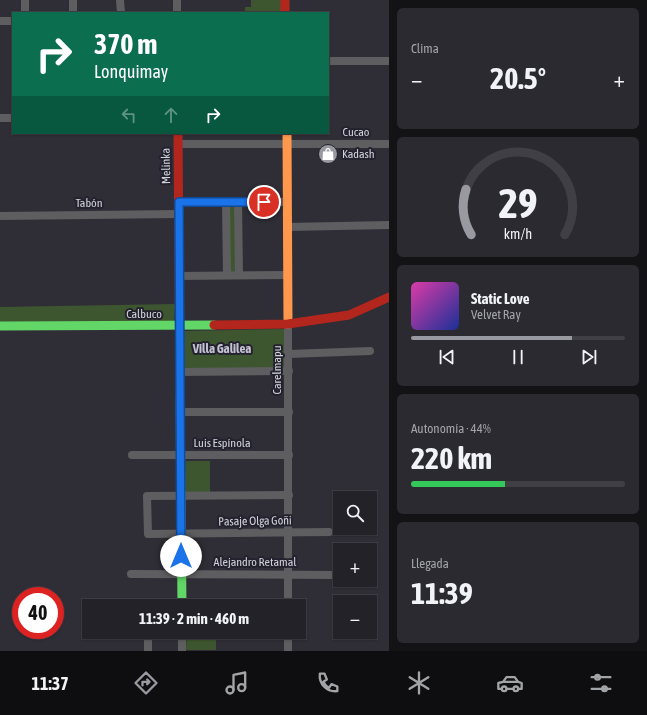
<!DOCTYPE html>
<html lang="es">
<head>
<meta charset="utf-8">
<style>
	body { margin:0; font-family:"Asap Condensed",sans-serif; background:#2b2a30; color:#f1f3f6; height:100vh; display:flex; flex-direction:column; font-size:15px; white-space:nowrap }
	* { box-sizing:border-box; margin:0 }
	p { font-size:13px; color:#a3a4a8 }
	.icon { flex:none; width:22px; height:22px; fill:none; stroke:currentColor; stroke-width:2; stroke-linecap:round; stroke-linejoin:round }
	.map { position:relative; flex:1; overflow:hidden }
	.drawer { display:flex; flex-direction:column; gap:8px; padding:8px; background:#131316; width:258px }
	.drawer>* { flex:none }
	.hud { position:absolute; left:12px; top:12px; width:317px; height:122px; border-radius:0px; box-shadow:0 1px 3px #0004,0 0 0 1px #403f45; background:#0b6e4f; color:#fff; overflow:hidden }
	.controls { position:absolute; left:333px; top:491px; display:grid; gap:8px }
	.controls a { display:grid; place-items:center; width:44px; height:44px; border-radius:0px; background:#232228; box-shadow:0 1px 3px #0004,0 0 0 1px #403f45; font-size:20px }
	.speed { position:absolute; left:12px; top:587px; display:flex; gap:8px; font-size:20px; font-weight:700; text-align:center }
	.speed>* { display:grid; place-content:center; width:52px; height:52px; border-radius:50%; background:#232228; box-shadow:0 1px 3px #0004,0 0 0 1px #403f45; line-height:1 }
	.speed .limit { border:6px solid #d22; background:#fff; color:#111 }
	.pin { position:absolute; display:grid; place-items:center; width:34px; height:34px; color:#fff; margin:-17px; border:2px solid #fff; border-radius:50%; box-shadow:0 1px 4px #0007 }
	.me { position:absolute; width:44px; margin:-22px; rotate:0deg; stroke-linejoin:round; filter:drop-shadow(0 0 3px #0008) }
	.turn { display:flex; align-items:center; gap:14px; height:84px; padding:0 16px; font-size:18px }
	.turn .icon { width:52px; height:52px; stroke-width:2.5 }
	.turn b { display:block; font-size:28px; line-height:34px }
	.lanes { display:flex; align-items:center; height:38px; padding:0 16px; background:#0003; justify-content:center; gap:20px; direction:ltr }
	.lanes .off { opacity:.35 }
	.big { font-size:30px; font-weight:700; line-height:1.1 }
	.drawer .card { flex:1; display:flex; flex-direction:column; justify-content:center; gap:6px; min-width:0; padding:0 14px; border-radius:6px; background:#2b2a30 }
	.drawer .dial { align-items:center; gap:0 }
	.dial svg { height:104px; overflow:visible; fill:none; stroke:#403f45; stroke-width:7; stroke-linecap:round; text-anchor:middle }
	.dial text { fill:#f1f3f6; stroke:none }
	.song { display:flex; align-items:center; gap:12px }
	.cover { width:48px; height:48px; border-radius:6px; background:linear-gradient(135deg,hsl(320 70% 55%),hsl(230 70% 35%)) }
	.played { height:4px; border-radius:2px; background:linear-gradient(90deg,#9999a1 75%,#403f45 75%) }
	.keys { display:flex; justify-content:space-around; direction:ltr }
	.heat { display:flex; justify-content:space-between; align-items:center; font-size:22px; direction:ltr }
	.charge { height:6px; border-radius:3px; background:linear-gradient(90deg,#34c759 44%,#403f45 0) }
	.trip { position:absolute; left:82px; top:599px; width:224px; height:40px; border-radius:0px; background:#232228; box-shadow:0 1px 3px #0004,0 0 0 1px #403f45; font-weight:700; line-height:40px; text-align:center }
	.dock { display:flex; height:64px; justify-content:space-around; align-items:center; background:#0e0e10; color:#a3a4a8 }
	.dock .icon { width:28px; height:28px }
	.dock .active { color:#9999a1 }
	.dock b { font-size:18px; color:#f1f3f6 }
	main { display:flex; flex:1; min-height:0 }
	.map>svg:first-child { display:block }
	.green { fill:#3e562f }
	.lines { fill:none; stroke-linecap:round; stroke-linejoin:round }
	.street { stroke:#5e5e61; stroke-width:8 }
	.fast { stroke:#63d668; stroke-width:9 }
	.slow { stroke:#ff974d; stroke-width:9 }
	.jam { stroke:#b3261e; stroke-width:9 }
	.route-casing { stroke:#114b97; stroke-width:10 }
	.route { stroke:#1a73e8; stroke-width:7 }
	.labels { text-anchor:middle; stroke-width:4; stroke-linejoin:round; paint-order:stroke }
	.street-label { font-size:12px; fill:#d2d2da; stroke:#23222e }
	.poi-label { font-size:12px; fill:#d2d2da; stroke:#23222e; text-anchor:start }
	.neighbourhood-label { font-size:13px; font-weight:bold; fill:#c3c1d2; stroke:#23222e }
</style>
</head>
<body>
<main>
<div class="map">
<svg width="389" height="651" viewBox="0 0 389 651">
	<rect width="100%" height="100%" fill="#2f2e36"/>
	<g class="green">
		<path d="M251 0H281V13H245V7H251Z"/>
		<rect x="228" y="205" width="9" height="68"/>
		<path d="M175 304 174 321 0 322V307Z"/>
		<path d="M284 329V369L184 370V331Z"/>
		<rect x="186" y="461" width="24" height="32"/>
		<path d="M187 632H216V650H186Z"/>
	</g>
	<g class="lines">
		<g class="street">
			<path d="M120 0 121 13"/>
			<path d="M177 0V13"/>
			<path d="M25 13V0"/>
			<path d="M73 13V0"/>
			<path d="M0 21H13"/>
			<path d="M328 61H389"/>
			<path d="M0 118H13"/>
			<path d="M178 144H389"/>
			<path d="M226 201 227 275"/>
			<path d="M238 201 239 275"/>
			<path d="M179 202H287"/>
			<path d="M0 216 179 214"/>
			<path d="M287 227 389 225"/>
			<path d="M179 276 288 275"/>
			<path d="M288 324V606"/>
			<path d="M289 354 370 351"/>
			<path d="M180 372 289 371"/>
			<path d="M181 412H289"/>
			<path d="M132 455H289"/>
			<path d="M289 495 147 496 148 534 329 532"/>
			<path d="M131 574 332 575"/>
			<path d="M182 632V651"/>
			<path d="M148 651V632"/>
			<path d="M288 651V632"/>
		</g>
		<g class="fast">
			<path d="M0 326 214 325"/>
			<path d="M180 395 182 606"/>
		</g>
		<path class="slow" d="M287 133 288 324"/>
		<g class="jam">
			<path d="M285 0V13"/>
			<path d="M178 133 180 395"/>
			<path d="M214 325 288 324 349 315 389 297"/>
		</g>
	</g>
	<g class="lines">
		<defs>
			<path id="route" d="M181 556 179 202H264"/>
		</defs>
		<use href="#route" class="route-casing"/>
		<use href="#route" class="route"/>
	</g>
	<defs>
		<symbol id="shop-disc" viewBox="-11 -11 22 22"><circle r="9.5" fill="#9999a1" stroke="#23222e"/><path d="M-5-2.5h2.3a2.7 3.5 0 0 1 5.4 0H5L5.5 6h-11ZM-1.5-2.5h3a1.5 2.3 0 0 0-3 0Z" fill="#fff"/></symbol>
	</defs>
	<g fill-rule="evenodd">
		<use href="#shop-disc" x="317" y="143" width="22" height="22"/>
	</g>
	<g class="labels">
		<g class="street-label">
			<text x="356" y="136">Cucao</text>
			<text transform="translate(166 166) rotate(-91)" y="4">Melinka</text>
			<text x="89" y="207">Tabón</text>
			<text x="144" y="318">Calbuco</text>
			<text transform="translate(277 370) rotate(-90)" y="4">Carelmapu</text>
			<text x="222" y="447">Luis Espínola</text>
			<text transform="translate(255 521) rotate(-1)" y="4">Pasaje Olga Goñi</text>
			<text x="255" y="566">Alejandro Retamal</text>
		</g>
		<g class="poi-label">
			<text x="342" y="158">Kadash</text>
		</g>
		<g class="neighbourhood-label">
			<text x="222" y="353">Villa Galilea</text>
		</g>
	</g>
</svg>
<div class="controls">
<a><svg class="icon" aria-label="search" viewBox="0 0 24 24"><circle cx="10" cy="10" r="6"/><path d="M15 15l6 6"/></svg></a>
<a>+</a>
<a>−</a>
</div>
<div class="speed"><div class="limit">40</div></div>
<div class="pin" style="left:264px;top:202px;background:#d93025"><svg class="icon" aria-label="arrive" viewBox="0 0 24 24"><path d="M6 21V4h12l-3 4 3 4H6"/></svg></div>
<svg class="me" style="left:181px;top:556px" viewBox="-20 -20 40 40"><circle r="19" fill="#fff"/><path d="M0-13L10 11 0 6-10 11z" fill="#1a73e8"/></svg>
<div class="trip">11:39 · 2 min · 460 m</div>
<div class="hud">
<div class="turn"><svg class="icon" aria-label="right" viewBox="0 0 24 24"><path d="M7 20v-9h11M14 6l5 5-5 5"/></svg><div><b>370 m</b>Lonquimay</div></div>
<div class="lanes"><svg class="icon off" aria-label="left" viewBox="0 0 24 24"><path d="M17 20v-9H6M10 6l-5 5 5 5"/></svg><svg class="icon off" aria-label="ahead" viewBox="0 0 24 24"><path d="M12 20V5M6 11l6-6 6 6"/></svg><svg class="icon" aria-label="right" viewBox="0 0 24 24"><path d="M7 20v-9h11M14 6l5 5-5 5"/></svg></div>
</div>
</div>
<section class="drawer">
<div class="card"><p>Clima</p>
<div class="heat"><a>−</a><b class="big">20.5°</b><a>+</a></div>
</div>
<div class="card dial"><svg viewBox="0 0 100 80">
<path d="M14 69A42 42 0 1 1 86 69"/>
<path d="M14 69A42 42 0 0 1 10 34" stroke="#9999a1"/>
<text x="50" y="56" font-size="32" font-weight="700">29</text>
<text x="50" y="72" font-size="11">km/h</text>
</svg></div>
<div class="card">
<div class="song"><i class="cover"></i><div><b>Static Love</b><p>Velvet Ray</p></div></div>
<div class="played"></div>
<div class="keys"><svg class="icon" aria-label="previous" viewBox="0 0 24 24"><path d="M18 5L8 12l10 7zM5 5v14"/></svg><svg class="icon" aria-label="pause" viewBox="0 0 24 24"><path d="M8 5v14M16 5v14"/></svg><svg class="icon" aria-label="next" viewBox="0 0 24 24"><path d="M6 5l10 7-10 7zM19 5v14"/></svg></div>
</div>
<div class="card"><p>Autonomía · 44%</p><b class="big">220 km</b><div class="charge"></div></div>
<div class="card"><p>Llegada</p><b class="big">11:39</b></div>
</section>
</main>
<nav class="dock">
<b>11:37</b>
<svg class="icon active" aria-label="directions" viewBox="0 0 24 24"><path d="M12 3l9 9-9 9-9-9zM9 14v-3h6M13 9l2 2-2 2"/></svg>
<svg class="icon" aria-label="music" viewBox="0 0 24 24"><path d="M9 18V5l10-2v13"/><circle cx="6" cy="18" r="3"/><circle cx="16" cy="16" r="3"/></svg>
<svg class="icon" aria-label="phone" viewBox="0 0 24 24"><path d="M5 4h4l2 5-3 2q2 4 5 5l2-3 5 2v4C11 20 4 13 5 4z"/></svg>
<svg class="icon" aria-label="climate" viewBox="0 0 24 24"><path d="M12 3v18M4 7l16 10M4 17L20 7"/></svg>
<svg class="icon" aria-label="car" viewBox="0 0 24 24"><path d="M5 17H2v-5l4-1 3-4h7l3 4 3 1v5h-3M9 17h6M6 11h13"/><circle cx="7" cy="17" r="2"/><circle cx="17" cy="17" r="2"/></svg>
<svg class="icon" aria-label="filters" viewBox="0 0 24 24"><path d="M4 7h16M4 17h16"/><circle cx="9" cy="7" r="2"/><circle cx="15" cy="17" r="2"/></svg>
</nav>
</body>
</html>
